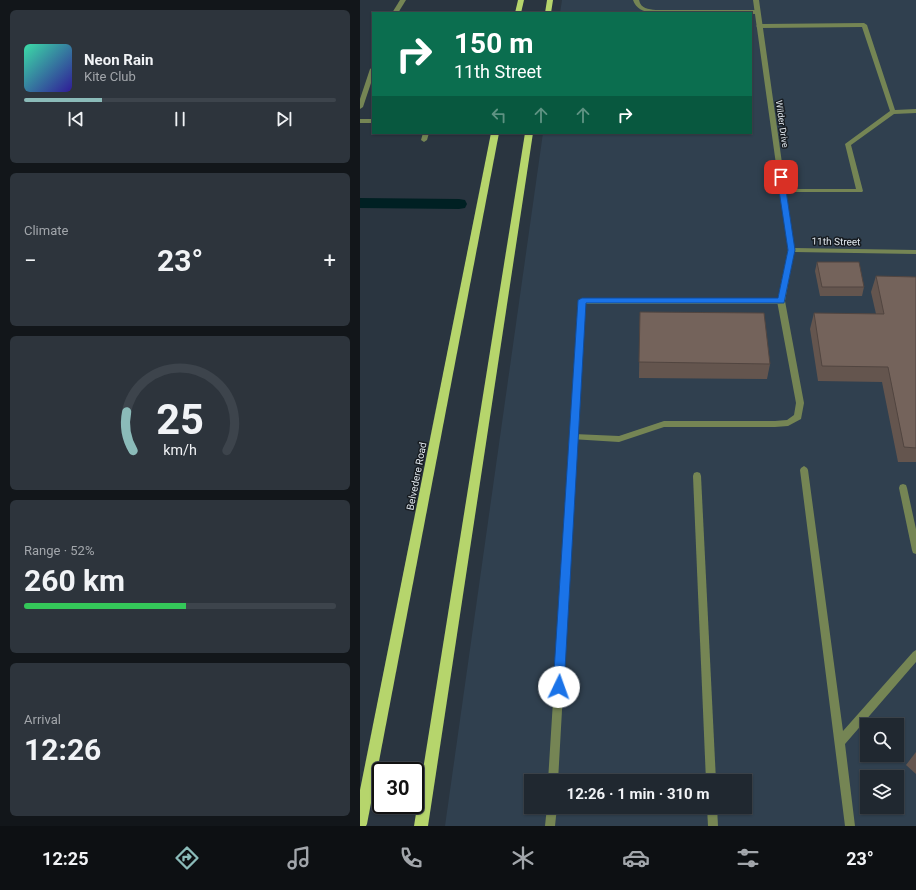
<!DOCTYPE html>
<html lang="en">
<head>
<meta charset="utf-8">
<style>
	body { margin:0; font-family:Roboto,sans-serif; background:#2d343c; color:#f1f3f6; height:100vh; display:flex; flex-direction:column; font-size:15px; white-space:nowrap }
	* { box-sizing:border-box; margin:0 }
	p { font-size:13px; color:#a2a6ab }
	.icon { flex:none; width:22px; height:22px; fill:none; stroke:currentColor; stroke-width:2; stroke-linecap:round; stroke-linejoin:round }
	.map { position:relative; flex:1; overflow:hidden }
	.drawer { display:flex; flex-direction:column; gap:10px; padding:10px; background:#12161a; width:360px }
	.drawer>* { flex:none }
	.hud { position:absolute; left:12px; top:12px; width:380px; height:122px; border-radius:0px; box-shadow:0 1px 3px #0004,0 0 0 1px #3d444c; background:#0b6e4f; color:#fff; overflow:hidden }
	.fabs { position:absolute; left:500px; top:718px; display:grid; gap:8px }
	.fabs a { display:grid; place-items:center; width:44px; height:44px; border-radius:0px; background:#202830; box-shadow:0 1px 3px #0004,0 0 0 1px #3d444c; font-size:20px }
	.speed { position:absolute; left:12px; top:762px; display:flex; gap:8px; font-size:20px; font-weight:700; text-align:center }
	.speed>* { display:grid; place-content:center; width:52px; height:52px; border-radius:50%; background:#202830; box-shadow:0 1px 3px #0004,0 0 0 1px #3d444c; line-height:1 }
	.speed .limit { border:2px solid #111; border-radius:6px; background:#fff; color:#111 }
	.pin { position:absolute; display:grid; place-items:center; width:34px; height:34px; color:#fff; margin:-17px; border-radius:8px; box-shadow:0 2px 6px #0006 }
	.me { position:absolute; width:44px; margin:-22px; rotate:3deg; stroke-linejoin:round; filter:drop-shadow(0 0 3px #0008) }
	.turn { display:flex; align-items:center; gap:14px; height:84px; padding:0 16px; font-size:18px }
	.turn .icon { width:52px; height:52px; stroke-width:2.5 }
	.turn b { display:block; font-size:28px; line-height:34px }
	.lanes { display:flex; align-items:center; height:38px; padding:0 16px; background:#0003; justify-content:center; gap:20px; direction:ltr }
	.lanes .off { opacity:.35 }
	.big { font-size:30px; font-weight:700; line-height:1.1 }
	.drawer .tile { flex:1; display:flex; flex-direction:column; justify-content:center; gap:6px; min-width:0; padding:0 14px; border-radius:6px; background:#2d343c }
	.drawer .dial { align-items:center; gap:0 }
	.dial svg { height:104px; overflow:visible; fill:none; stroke:#3d444c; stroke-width:7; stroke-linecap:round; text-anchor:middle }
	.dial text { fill:#f1f3f6; stroke:none }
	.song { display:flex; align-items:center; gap:12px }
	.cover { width:48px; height:48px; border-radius:6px; background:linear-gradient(135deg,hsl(160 70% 55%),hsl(250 70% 35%)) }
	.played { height:4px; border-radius:2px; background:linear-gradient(90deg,#8bbbb9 25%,#3d444c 25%) }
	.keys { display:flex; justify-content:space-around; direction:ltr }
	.heat { display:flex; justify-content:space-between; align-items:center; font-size:22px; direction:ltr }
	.charge { height:6px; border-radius:3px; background:linear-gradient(90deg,#34c759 52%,#3d444c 0) }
	.trip { position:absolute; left:164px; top:774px; width:228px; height:40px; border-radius:0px; background:#202830; box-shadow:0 1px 3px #0004,0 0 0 1px #3d444c; font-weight:700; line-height:40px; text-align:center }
	.menu { display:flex; height:64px; justify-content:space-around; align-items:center; background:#0d1013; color:#a2a6ab }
	.menu .icon { width:28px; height:28px }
	.menu .current { color:#8bbbb9 }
	.menu b { font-size:18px; color:#f1f3f6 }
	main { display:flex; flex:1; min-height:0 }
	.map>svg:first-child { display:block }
	.built { fill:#30404f; fill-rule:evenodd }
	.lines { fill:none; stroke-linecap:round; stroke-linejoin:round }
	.canal { fill:#002023; fill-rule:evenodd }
	.service { fill:#758554; fill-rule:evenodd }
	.minor { fill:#758554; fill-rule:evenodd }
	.primary { fill:#b6d56c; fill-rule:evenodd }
	.wall { fill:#64554e }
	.building { fill:#74635b; stroke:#514540 }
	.route { fill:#1a73e8; stroke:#114b97 }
	.labels { text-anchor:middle; stroke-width:3; stroke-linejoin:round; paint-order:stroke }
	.far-street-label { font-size:9px; fill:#dfe6ed; stroke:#171c21 }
	.street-label { font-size:10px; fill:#dfe6ed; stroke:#171c21 }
</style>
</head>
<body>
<main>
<section class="drawer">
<div class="tile">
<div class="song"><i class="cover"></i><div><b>Neon Rain</b><p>Kite Club</p></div></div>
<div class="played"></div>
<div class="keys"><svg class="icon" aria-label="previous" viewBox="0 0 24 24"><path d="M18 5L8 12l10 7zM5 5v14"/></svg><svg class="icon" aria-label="pause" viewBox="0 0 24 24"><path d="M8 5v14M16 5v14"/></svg><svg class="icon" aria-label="next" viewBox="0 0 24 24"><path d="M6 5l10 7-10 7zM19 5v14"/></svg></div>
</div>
<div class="tile"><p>Climate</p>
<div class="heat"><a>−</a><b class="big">23°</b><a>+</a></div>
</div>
<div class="tile dial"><svg viewBox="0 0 100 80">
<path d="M14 69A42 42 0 1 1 86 69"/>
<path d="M14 69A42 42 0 0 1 9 39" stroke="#8bbbb9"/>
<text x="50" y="56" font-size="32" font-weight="700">25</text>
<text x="50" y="72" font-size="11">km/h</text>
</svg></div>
<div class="tile"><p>Range · 52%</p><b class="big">260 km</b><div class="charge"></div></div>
<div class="tile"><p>Arrival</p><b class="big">12:26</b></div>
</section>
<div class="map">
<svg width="556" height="826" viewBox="0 0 556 826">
	<rect width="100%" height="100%" fill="#2a3540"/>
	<path class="built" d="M202 0H556V826H85L183 133H391V13H200ZM507 725H537V755H507ZM507 777H537V807H507ZM171 781H385V807H171Z"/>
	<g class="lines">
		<path class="canal" d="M0 198 99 199 105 200 107 204 105 208 99 209 0 208Z"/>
		<g class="service">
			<path d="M273 0H279C281 9 288 9 296 10H397L400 12 397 14 292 13C283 11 276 9 273 0Z"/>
			<path d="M504 23 507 25 535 110 556 109V113L534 114 491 145 503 191 502 192H421L420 191 423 189H496L485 144 530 111 502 27 399 28 396 26 399 24Z"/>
			<path d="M421 298 425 301 444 403 441 419 428 426 415 427H304L259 442 211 439 210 437 211 435 214 434 259 436 304 421H415L427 420 434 415 436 403 417 301Z"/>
			<path d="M444 466 447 468 448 470 483 731 553 652 556 650V662L485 744 495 826H485L440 470 441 468Z"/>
			<path d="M337 472 340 473 341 476 356 781H346L333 476 334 473Z"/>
			<path d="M543 484 546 485 547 488 556 529V554L553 553 552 550 539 488 540 485Z"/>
			<path d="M347 807H357L358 826H348Z"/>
		</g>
		<g class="minor">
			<path d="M40 0H46L38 13H32Z"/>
			<path d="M393 0H399L434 248 556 250V254L434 252 425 301 421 304H225L198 781H188L218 301 222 298H418L428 250Z"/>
			<path d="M13 67V77L3 107 0 109V99L10 69Z"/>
			<rect x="0" y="119" width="13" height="4"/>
			<path d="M63 133H69L67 140 64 142 61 140Z"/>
			<path d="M187 807H197L195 826H185Z"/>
		</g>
		<g class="primary">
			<path d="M158 0H164L161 13H155Z"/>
			<path d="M187 0H193L191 13H185Z"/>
			<path d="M131 133H139L7 824 6 826H0V790Z"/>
			<path d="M165 133H173L68 826H54Z"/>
		</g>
	</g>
	<g class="wall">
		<path d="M457 262 504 287 502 296H460L455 271Z"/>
		<path d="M516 276 556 277V462H538L522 382 458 381 450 329 454 313 516 314 511 292Z"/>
		<path d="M280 312 410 364 407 379 279 378Z"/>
		<path d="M556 752V774L546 765Z"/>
	</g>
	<g class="building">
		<path d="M457 262H499L504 287H462Z"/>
		<path d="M516 276 556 277V448L544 447 528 367 462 366 454 313 524 314Z"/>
		<path d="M280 312 404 313 410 364 279 362Z"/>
	</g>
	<path class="route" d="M418 175H421L424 177 435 250 424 303H226L204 687 203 691 199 693 195 691 193 687 218 300 222 298H418L428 250 417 177Z"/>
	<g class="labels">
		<g class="far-street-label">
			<text transform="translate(422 124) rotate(82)" y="3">Wilder Drive</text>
		</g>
		<g class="street-label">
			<text transform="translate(476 241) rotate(1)" y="4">11th Street</text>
			<text transform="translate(56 476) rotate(-79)" y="4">Belvedere Road</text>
		</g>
	</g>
</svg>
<div class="fabs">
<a><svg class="icon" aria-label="search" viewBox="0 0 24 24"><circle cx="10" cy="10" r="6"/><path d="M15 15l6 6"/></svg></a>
<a><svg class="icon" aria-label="layers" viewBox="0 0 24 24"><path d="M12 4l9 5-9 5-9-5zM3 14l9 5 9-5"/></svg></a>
</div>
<div class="speed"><div class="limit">30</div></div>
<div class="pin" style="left:421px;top:177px;background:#d93025"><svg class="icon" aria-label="arrive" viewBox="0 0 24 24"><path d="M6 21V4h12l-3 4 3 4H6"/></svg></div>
<svg class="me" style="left:199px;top:687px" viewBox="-20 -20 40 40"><circle r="19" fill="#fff"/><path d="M0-13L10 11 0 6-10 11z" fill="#1a73e8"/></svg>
<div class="trip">12:26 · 1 min · 310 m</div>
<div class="hud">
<div class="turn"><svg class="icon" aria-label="right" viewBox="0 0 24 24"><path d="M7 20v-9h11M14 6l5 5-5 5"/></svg><div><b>150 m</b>11th Street</div></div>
<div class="lanes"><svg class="icon off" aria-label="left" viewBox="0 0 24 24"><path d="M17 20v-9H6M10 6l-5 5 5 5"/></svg><svg class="icon off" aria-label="ahead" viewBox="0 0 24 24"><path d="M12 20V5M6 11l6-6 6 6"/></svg><svg class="icon off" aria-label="ahead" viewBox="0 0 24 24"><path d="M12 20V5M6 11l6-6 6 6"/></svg><svg class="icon" aria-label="right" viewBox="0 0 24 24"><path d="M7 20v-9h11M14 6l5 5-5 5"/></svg></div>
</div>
</div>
</main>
<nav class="menu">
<b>12:25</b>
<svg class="icon current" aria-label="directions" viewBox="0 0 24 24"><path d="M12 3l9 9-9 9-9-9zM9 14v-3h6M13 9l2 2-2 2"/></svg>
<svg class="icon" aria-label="music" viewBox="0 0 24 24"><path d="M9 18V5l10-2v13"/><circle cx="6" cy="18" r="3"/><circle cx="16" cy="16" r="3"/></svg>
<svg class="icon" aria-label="phone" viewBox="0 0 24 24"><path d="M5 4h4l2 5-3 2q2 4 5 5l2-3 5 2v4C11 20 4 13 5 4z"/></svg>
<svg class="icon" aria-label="climate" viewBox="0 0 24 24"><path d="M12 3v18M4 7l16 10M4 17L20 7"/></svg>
<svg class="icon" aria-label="car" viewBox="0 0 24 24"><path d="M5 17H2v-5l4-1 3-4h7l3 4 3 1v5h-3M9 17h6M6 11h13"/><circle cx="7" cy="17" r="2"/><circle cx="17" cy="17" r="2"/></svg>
<svg class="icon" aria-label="filters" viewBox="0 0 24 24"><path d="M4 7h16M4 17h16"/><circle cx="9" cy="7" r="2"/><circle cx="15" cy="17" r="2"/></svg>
<b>23°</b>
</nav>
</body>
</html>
